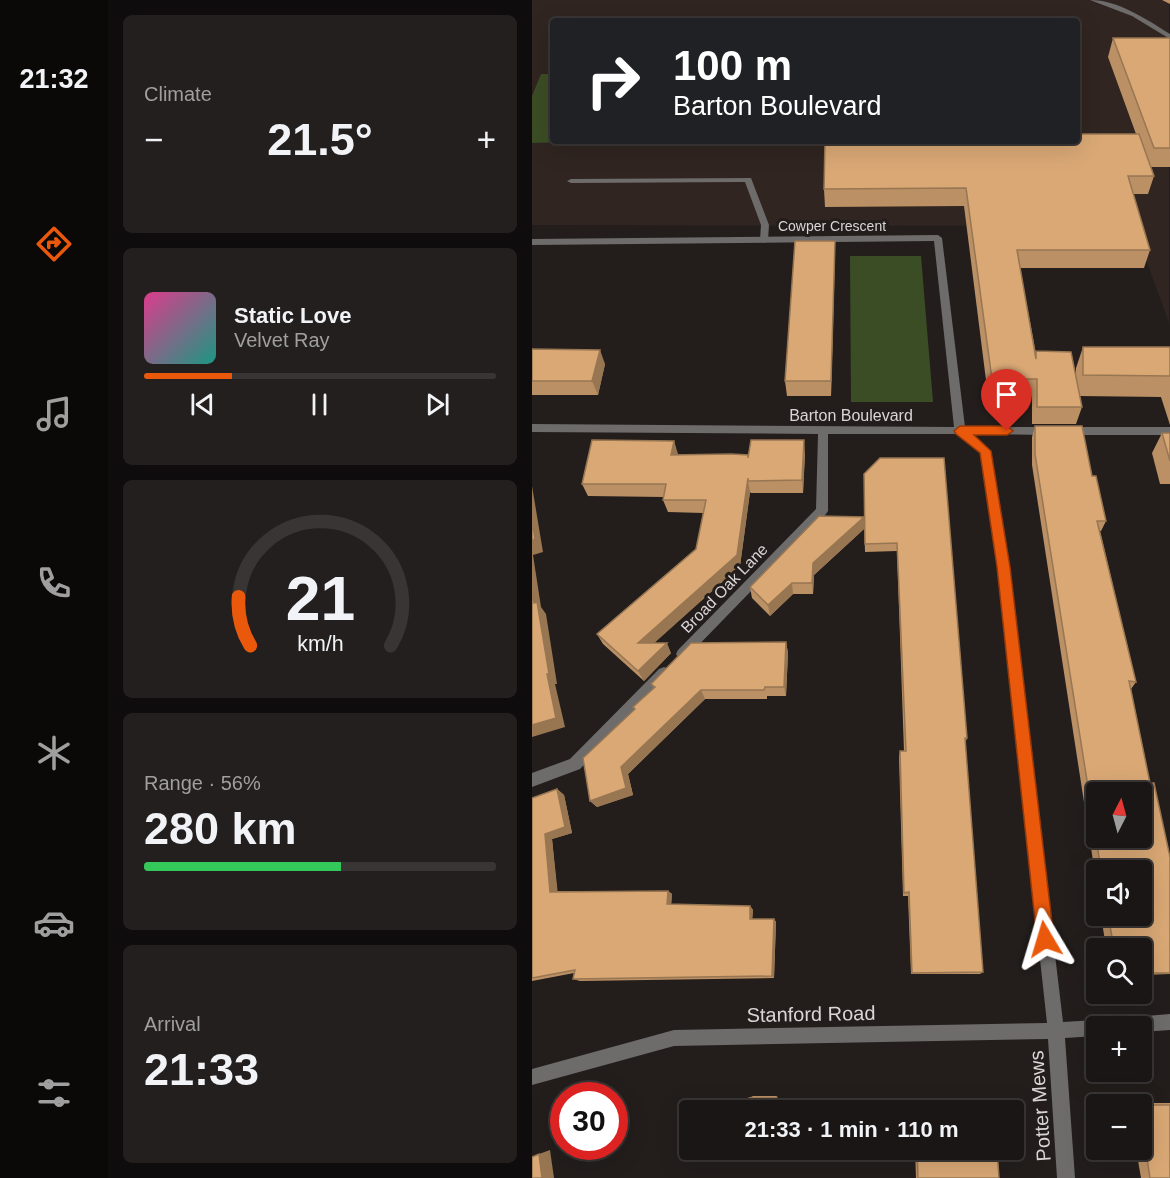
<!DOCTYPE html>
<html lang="en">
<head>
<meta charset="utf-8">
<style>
	body { margin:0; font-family:Helvetica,sans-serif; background:#231f1e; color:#f1f3f6; height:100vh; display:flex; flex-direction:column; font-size:22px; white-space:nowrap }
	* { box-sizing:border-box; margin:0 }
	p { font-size:20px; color:#9f9fa0 }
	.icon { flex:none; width:33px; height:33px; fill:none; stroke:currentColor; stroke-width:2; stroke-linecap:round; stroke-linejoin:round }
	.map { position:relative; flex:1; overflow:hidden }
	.details { display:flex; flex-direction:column; gap:15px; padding:15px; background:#0e0c0c; width:424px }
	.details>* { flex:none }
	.banner { position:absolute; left:18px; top:18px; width:530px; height:126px; border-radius:6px; box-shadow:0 6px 24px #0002,0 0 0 2px #383534; background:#202124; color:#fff; overflow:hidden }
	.needle { width:39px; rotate:6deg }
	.buttons { position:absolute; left:554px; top:782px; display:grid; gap:12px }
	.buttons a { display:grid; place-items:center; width:66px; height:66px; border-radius:6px; background:#1a1615; box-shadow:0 6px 24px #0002,0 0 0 2px #383534; font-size:30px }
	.speed { position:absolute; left:18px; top:1082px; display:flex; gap:12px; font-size:30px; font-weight:700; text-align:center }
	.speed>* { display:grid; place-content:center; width:78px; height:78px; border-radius:50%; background:#1a1615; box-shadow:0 6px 24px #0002,0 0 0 2px #383534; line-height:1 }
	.speed .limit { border:9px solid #d22; background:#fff; color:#111 }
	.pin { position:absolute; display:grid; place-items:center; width:51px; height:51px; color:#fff; margin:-62px -26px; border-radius:50% 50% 50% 0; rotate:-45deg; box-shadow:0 0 6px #0007 }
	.pin .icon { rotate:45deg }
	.me { position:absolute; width:66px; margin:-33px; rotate:353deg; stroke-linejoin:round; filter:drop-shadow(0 0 4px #0008) }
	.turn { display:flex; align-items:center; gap:21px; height:126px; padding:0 24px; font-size:27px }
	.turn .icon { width:78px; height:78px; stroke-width:2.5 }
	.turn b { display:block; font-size:42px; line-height:51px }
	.big { font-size:45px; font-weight:700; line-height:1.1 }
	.details .card { flex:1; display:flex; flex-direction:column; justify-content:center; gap:9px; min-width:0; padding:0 21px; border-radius:9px; background:#231f1e }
	.details .dial { align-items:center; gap:0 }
	.dial svg { height:156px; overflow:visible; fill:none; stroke:#383534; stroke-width:7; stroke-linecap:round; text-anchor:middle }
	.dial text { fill:#f1f3f6; stroke:none }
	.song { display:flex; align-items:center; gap:18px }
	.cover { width:72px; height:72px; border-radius:9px; background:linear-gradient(135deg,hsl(330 70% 55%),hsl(170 70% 35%)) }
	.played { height:6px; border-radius:3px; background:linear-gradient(90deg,#ea580c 25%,#383534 25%) }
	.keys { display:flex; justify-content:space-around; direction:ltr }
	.heat { display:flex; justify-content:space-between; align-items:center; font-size:33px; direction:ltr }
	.charge { height:9px; border-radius:4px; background:linear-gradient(90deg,#34c759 56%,#383534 0) }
	.trip { position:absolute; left:147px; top:1100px; width:345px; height:60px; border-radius:6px; background:#1a1615; box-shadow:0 6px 24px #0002,0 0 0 2px #383534; font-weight:700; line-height:60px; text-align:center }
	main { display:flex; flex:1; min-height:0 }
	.menu { display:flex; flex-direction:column; width:108px; justify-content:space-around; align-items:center; background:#0a0908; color:#9f9fa0 }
	.menu .icon { width:42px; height:42px }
	.menu .selected { color:#ea580c }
	.menu b { font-size:27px; color:#f1f3f6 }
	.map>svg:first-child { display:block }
	.built { fill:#302520; fill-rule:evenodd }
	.green { fill:#3b4d25 }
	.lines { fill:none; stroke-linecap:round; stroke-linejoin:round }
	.service { fill:#6e6b6b; fill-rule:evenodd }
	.minor { fill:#6e6b6b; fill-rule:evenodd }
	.wall { fill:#bb9065 }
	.shaded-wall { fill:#987652 }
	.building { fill:#d9a875; stroke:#987652; stroke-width:1.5 }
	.route { fill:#ea580c; stroke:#983908; stroke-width:1.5 }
	.labels { text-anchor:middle; stroke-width:6; stroke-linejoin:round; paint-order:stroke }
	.far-street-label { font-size:14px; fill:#dad6d5; stroke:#231e1c }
	.street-label { font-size:16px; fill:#dad6d5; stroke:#231e1c }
	.near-street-label { font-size:20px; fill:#dad6d5; stroke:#231e1c }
</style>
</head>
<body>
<main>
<nav class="menu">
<b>21:32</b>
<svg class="icon selected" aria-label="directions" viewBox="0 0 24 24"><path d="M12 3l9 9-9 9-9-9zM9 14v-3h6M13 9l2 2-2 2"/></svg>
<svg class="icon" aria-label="music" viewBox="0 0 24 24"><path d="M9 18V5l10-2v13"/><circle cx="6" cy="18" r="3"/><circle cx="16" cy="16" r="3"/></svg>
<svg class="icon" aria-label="phone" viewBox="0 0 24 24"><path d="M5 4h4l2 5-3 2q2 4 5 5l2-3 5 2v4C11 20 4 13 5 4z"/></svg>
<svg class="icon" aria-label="climate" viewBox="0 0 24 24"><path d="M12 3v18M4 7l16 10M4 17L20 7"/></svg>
<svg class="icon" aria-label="car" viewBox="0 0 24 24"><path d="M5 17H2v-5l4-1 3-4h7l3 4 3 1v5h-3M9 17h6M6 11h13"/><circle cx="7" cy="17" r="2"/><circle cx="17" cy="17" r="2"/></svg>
<svg class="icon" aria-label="filters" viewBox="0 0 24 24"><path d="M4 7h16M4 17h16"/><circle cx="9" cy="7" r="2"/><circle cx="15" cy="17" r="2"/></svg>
</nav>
<section class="details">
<div class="card"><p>Climate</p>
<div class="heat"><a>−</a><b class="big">21.5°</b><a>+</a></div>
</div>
<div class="card">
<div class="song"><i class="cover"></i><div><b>Static Love</b><p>Velvet Ray</p></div></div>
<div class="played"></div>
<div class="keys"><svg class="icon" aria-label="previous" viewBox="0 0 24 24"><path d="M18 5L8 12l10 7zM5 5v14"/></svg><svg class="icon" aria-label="pause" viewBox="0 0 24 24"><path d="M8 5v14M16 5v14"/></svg><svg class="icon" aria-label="next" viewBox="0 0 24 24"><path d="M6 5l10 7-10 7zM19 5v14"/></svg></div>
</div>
<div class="card dial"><svg viewBox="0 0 100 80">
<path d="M14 69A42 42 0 1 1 86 69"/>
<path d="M14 69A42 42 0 0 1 8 44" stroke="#ea580c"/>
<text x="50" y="56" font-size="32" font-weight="700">21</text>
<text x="50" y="72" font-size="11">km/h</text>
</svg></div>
<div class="card"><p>Range · 56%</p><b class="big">280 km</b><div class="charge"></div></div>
<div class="card"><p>Arrival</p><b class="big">21:33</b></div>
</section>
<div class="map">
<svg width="638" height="1178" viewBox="0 0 638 1178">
	<rect width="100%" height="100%" fill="#231e1c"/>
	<path class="built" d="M0 0H637V323L602 226 0 225ZM21 21H544V141H21Z"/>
	<g class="green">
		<path d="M9 74H21V141H71L0 143V96Z"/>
		<path d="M318 256H389L401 402H319Z"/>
	</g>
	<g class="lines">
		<g class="service">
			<path d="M558 0C586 0 614 19 638 34V39L600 16Z"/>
			<path d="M219 178 237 225 236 240 232 243 228 240 229 225 213 182 39 183 35 181 39 179Z"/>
		</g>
		<g class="minor">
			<path d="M406 235 410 238 433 427H516L521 431 516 435 440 434 458 451 477 567 531 1022 564 1020 570 1022 571 1026H564V1036L533 1038 543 1178H525L516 1039 142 1046 0 1085V1069L142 1030 515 1023 465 567 448 453 425 434H296V511L294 514 154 658 150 660 146 658 144 654 146 650 284 509 286 434 0 432V424L422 427 402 241 0 245V239Z"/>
			<path d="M537 427H638V435H537L532 431Z"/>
			<path d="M132 667 137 669 138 673 137 677 48 769 0 787V773L38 759 127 669Z"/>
			<path d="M638 1014V1030L609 1032V1026H581L583 1020 589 1018Z"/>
		</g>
	</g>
	<g class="wall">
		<path d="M630 0H638V4Z"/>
		<path d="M581 38H638V167H619L622 176 616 194H601L618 250 612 268H488L504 354V351L544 377V368L551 347H638V425L629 397 547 396 550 407 544 424H500V396H456L432 206 293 207 292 189 604 134 576 57Z"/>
		<path d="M303 241 299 396H255L253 381Z"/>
		<path d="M0 349 73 364 66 395H0Z"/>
		<path d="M503 426 560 476 574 521 569 531H568L604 682 599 689 618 783 638 857V974L609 975V948H574L569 915H609V870H564V880L500 465V437Z"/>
		<path d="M630 433H638V484H628L620 453Z"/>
		<path d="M142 441 145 455H216L273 453 271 493H219L218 492 208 566 122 643 139 653 112 681 71 644 65 634 164 549 171 513 136 512 131 500 132 497 56 496 50 484Z"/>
		<path d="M348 458 435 738 433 744 451 972 448 974H379L376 896H371L367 757 368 751H372L365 551 333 552 332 518V529L282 575 281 594H261L238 616 220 598 218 587 332 517Z"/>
		<path d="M254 642 256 653 254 696H235V699H173L96 774 101 795 65 807 58 801 103 710 122 688 119 684Z"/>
		<path d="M25 789 32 795 40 833 20 839 25 891H136L140 894 139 904 218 906 221 910 220 919H242L244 922 242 978 48 981 41 979 42 973 0 981V798Z"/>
		<path d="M221 1096H245L246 1101H268V1110L165 1101 171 1100 217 1101V1098Z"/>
		<path d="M382 1102 457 1103 462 1105V1110H382Z"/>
		<path d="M597 1103H638V1178H609L604 1149H609V1104H597Z"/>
		<path d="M383 1149H465L467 1178H384Z"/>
	</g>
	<g class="shaded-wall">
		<path d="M303 241V257L299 396V381Z"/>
		<path d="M68 350 73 364 66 395 60 381Z"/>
		<path d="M272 440 273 453 271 493 270 480Z"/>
		<path d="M142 441 146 454 143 468 139 455Z"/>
		<path d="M216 481 218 492 208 566 111 653 106 643Z"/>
		<path d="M0 486 11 552 1 555 9 607 14 614 25 684H23L33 727 0 737V725L15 674 0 590Z"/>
		<path d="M332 517V529L282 575 281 594 280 583 281 563Z"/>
		<path d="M260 583 261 594 238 616 236 605Z"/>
		<path d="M254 642 256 653 254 696 252 687Z"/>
		<path d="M135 643 139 653 112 681 106 671Z"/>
		<path d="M169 690 173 699 96 774 101 795 65 807 58 801 89 767Z"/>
		<path d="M25 789 32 795 40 833 20 839 26 895 18 892 13 834Z"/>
		<path d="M136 891 140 894 139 908 135 904Z"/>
		<path d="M218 906 221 910 220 923 218 919Z"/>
		<path d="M242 919 244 922 242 978 240 976Z"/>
		<path d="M245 1096 246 1101 243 1102 242 1098Z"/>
		<path d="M18 1150 22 1178H10L7 1154Z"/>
	</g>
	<g class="building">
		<path d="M581 38H638V148H622Z"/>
		<path d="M544 134H607L622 176H596L618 250H485L504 359V351L539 352 550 407H505V379H460L434 188 292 189 293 141H544Z"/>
		<path d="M263 241H303L299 381H253Z"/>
		<path d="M551 347H638V376L551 375Z"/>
		<path d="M0 349 68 350 60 381H0Z"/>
		<path d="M503 426H550L560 476H564L574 521H565L604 682 597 681 618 783H622L638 857V973H609V948H582L576 915H609V870H569L564 837H609V792H564V837L503 454Z"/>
		<path d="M630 433H638V461Z"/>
		<path d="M60 440 142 441 139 455 199 454 216 455V458L219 440H272L270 480 216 481V478L205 555 106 643H135L106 671 65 634 164 549 174 500H131L134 484H50Z"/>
		<path d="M348 458H412L435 738H433L451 972 380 973 377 892 372 893 368 751H374L365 543 333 544 332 474Z"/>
		<path d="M287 516 332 517 281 563 280 583H260L236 605 218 587Z"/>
		<path d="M0 520 3 539 0 540Z"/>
		<path d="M0 590 2 603 5 602 17 674H15L24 718 0 725Z"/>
		<path d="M254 642 252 687H233L232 690H169L89 767 94 788 58 801 51 758 103 709 101 707 123 687 119 684 159 643Z"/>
		<path d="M25 789 33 827 13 834 18 892 136 891 135 904 218 906V919H242L240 976 41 979 43 970 0 978V798Z"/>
		<path d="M217 1098H242L243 1102 266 1103V1110H165V1101L216 1103Z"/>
		<path d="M384 1104 462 1105V1110H384Z"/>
		<path d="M609 1105H638V1178H618L609 1118Z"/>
		<path d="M161 1149H266L265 1159 161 1160Z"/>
		<path d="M385 1149H465L467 1178H386Z"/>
		<path d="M7 1154 10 1178H0V1157Z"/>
	</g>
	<path class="route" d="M428 426H475L481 431 475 435H442L459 451 478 567 522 939 519 945 513 948 507 945 505 939 465 567 448 453 424 434 422 431Z"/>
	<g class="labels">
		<g class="far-street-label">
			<text x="300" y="231">Cowper Crescent</text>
		</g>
		<g class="street-label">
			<text x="319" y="421">Barton Boulevard</text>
			<text transform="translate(192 588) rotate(-46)" y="6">Broad Oak Lane</text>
		</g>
		<g class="near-street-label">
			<text transform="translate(279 1014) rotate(-1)" y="7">Stanford Road</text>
			<text transform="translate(508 1106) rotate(-94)" y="7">Potter Mews</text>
		</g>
	</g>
</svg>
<div class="buttons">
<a><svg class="needle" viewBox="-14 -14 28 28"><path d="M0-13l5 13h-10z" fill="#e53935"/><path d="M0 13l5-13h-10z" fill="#9f9fa0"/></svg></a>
<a><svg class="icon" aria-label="sound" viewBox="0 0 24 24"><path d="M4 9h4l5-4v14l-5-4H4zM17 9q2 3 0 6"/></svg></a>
<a><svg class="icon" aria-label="search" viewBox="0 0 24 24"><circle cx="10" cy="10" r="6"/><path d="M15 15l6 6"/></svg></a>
<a>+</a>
<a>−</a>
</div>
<div class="speed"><div class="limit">30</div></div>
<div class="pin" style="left:475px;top:431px;background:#d93025"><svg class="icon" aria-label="arrive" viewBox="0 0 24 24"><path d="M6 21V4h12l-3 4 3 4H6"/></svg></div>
<svg class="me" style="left:513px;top:939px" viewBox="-20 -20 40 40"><path d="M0-17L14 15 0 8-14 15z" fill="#ea580c" stroke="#fff" stroke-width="4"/></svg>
<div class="trip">21:33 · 1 min · 110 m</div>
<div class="banner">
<div class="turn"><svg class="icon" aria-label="right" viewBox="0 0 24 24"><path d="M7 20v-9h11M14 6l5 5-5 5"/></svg><div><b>100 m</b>Barton Boulevard</div></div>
</div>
</div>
</main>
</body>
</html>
